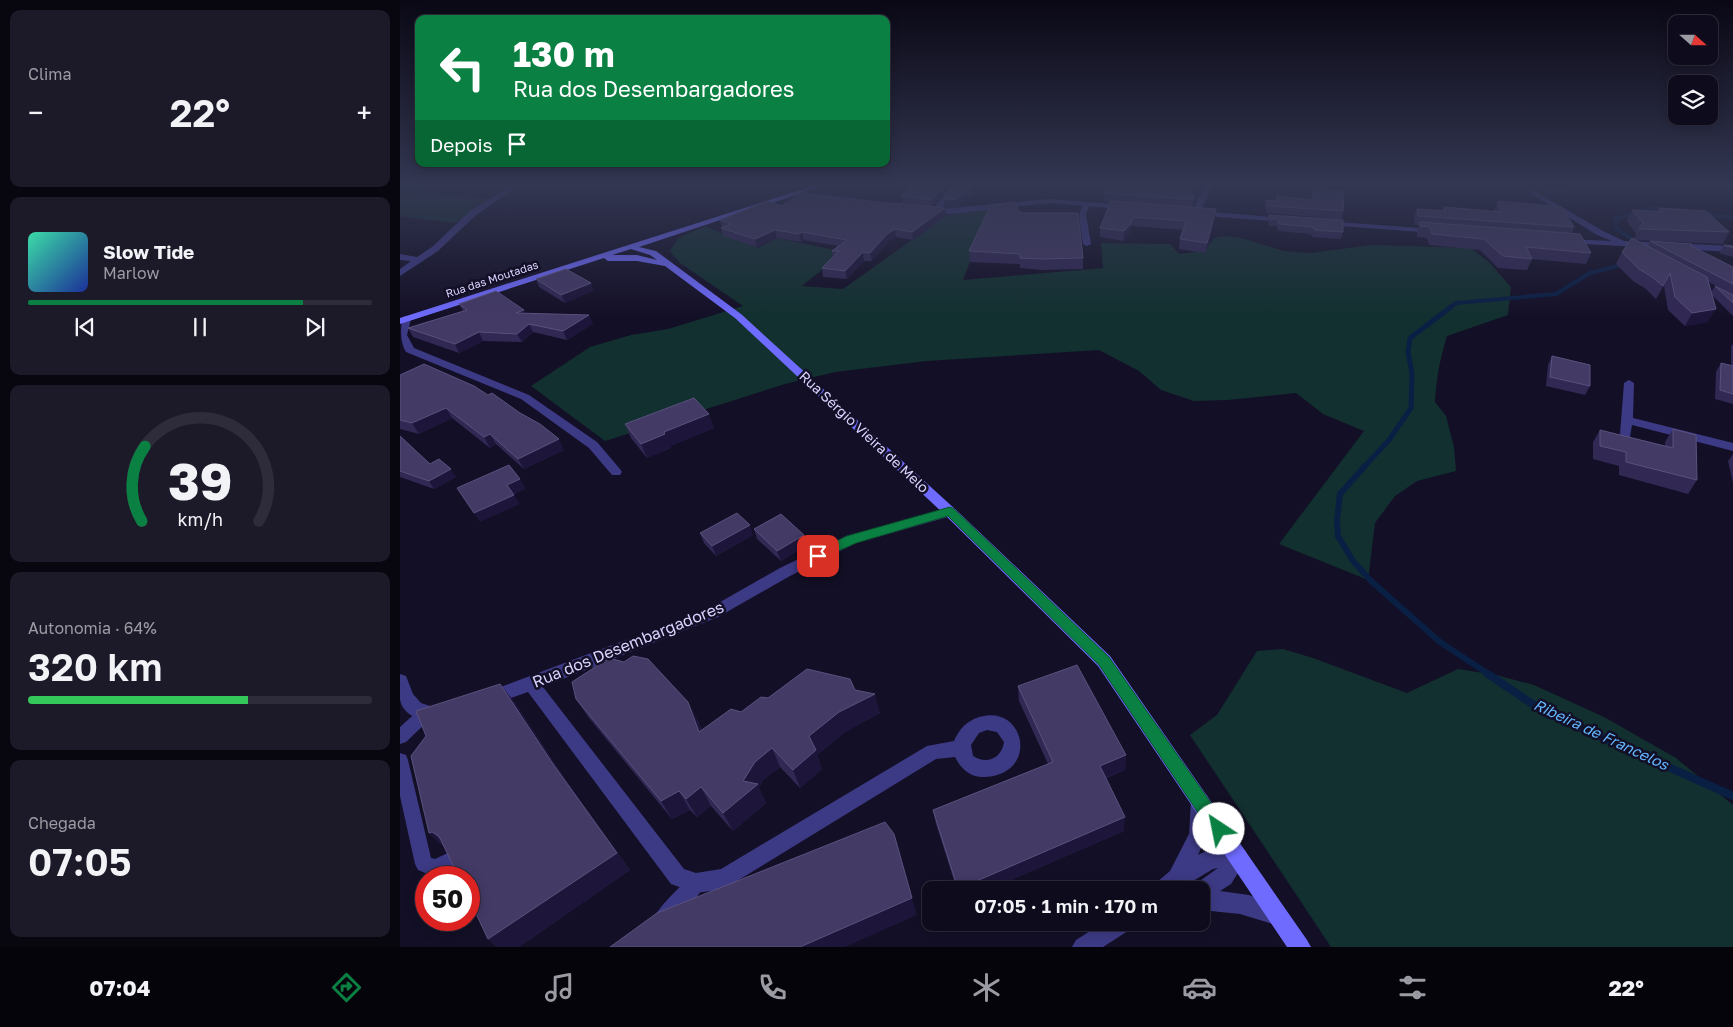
<!DOCTYPE html>
<html lang="pt">
<head>
<meta charset="utf-8">
<style>
	body { margin:0; font-family:"Golos Text",sans-serif; background:#1c1929; color:#f1f3f6; height:100vh; display:flex; flex-direction:column; font-size:19px; white-space:nowrap }
	* { box-sizing:border-box; margin:0 }
	p { font-size:16px; color:#9b9ba3 }
	.icon { flex:none; width:28px; height:28px; fill:none; stroke:currentColor; stroke-width:2; stroke-linecap:round; stroke-linejoin:round }
	.map { position:relative; flex:1; overflow:hidden }
	.drawer { display:flex; flex-direction:column; gap:10px; padding:10px; background:#08060f; width:400px }
	.drawer>* { flex:none }
	.hud { position:absolute; left:15px; top:15px; width:475px; height:152px; border-radius:10px; box-shadow:0 2px 12px #0003,0 0 0 1px #2e2b3b; background:#0b8043; color:#fff; overflow:hidden }
	.needle { width:32px; rotate:111deg }
	.buttons { position:absolute; left:1268px; top:15px; display:grid; gap:10px }
	.buttons a { display:grid; place-items:center; width:50px; height:50px; border-radius:10px; background:#0e0b1c; box-shadow:0 2px 12px #0003,0 0 0 1px #2e2b3b; font-size:25px }
	.speed { position:absolute; left:15px; top:866px; display:flex; gap:10px; font-size:25px; font-weight:700; text-align:center }
	.speed>* { display:grid; place-content:center; width:65px; height:65px; border-radius:50%; background:#0e0b1c; box-shadow:0 2px 12px #0003,0 0 0 1px #2e2b3b; line-height:1 }
	.speed .limit { border:8px solid #d22; background:#fff; color:#111 }
	.pin { position:absolute; display:grid; place-items:center; width:42px; height:42px; color:#fff; margin:-21px; border-radius:10px; box-shadow:0 2px 8px #0006 }
	.me { position:absolute; width:55px; margin:-28px; rotate:326deg; stroke-linejoin:round; filter:drop-shadow(0 0 4px #0008) }
	.turn { display:flex; align-items:center; gap:18px; height:105px; padding:0 15px; font-size:22px }
	.turn .icon { width:65px; height:65px; stroke-width:2.5 }
	.turn b { display:block; font-size:35px; line-height:42px }
	.then { display:flex; align-items:center; height:48px; padding:0 15px; background:#0003; gap:10px; font-size:19px }
	.big { font-size:38px; font-weight:600; line-height:1.1 }
	.drawer .card { flex:1; display:flex; flex-direction:column; justify-content:center; gap:8px; min-width:0; padding:0 18px; border-radius:10px; background:#1c1929 }
	.drawer .dial { align-items:center; gap:0 }
	.dial svg { height:130px; overflow:visible; fill:none; stroke:#2e2b3b; stroke-width:7; stroke-linecap:round; text-anchor:middle }
	.dial text { fill:#f1f3f6; stroke:none }
	.song { display:flex; align-items:center; gap:15px }
	.cover { width:60px; height:60px; border-radius:8px; background:linear-gradient(135deg,hsl(160 70% 55%),hsl(230 70% 35%)) }
	.played { height:5px; border-radius:2px; background:linear-gradient(90deg,#0b8043 80%,#2e2b3b 80%) }
	.keys { display:flex; justify-content:space-around; direction:ltr }
	.heat { display:flex; justify-content:space-between; align-items:center; font-size:28px; direction:ltr }
	.charge { height:8px; border-radius:4px; background:linear-gradient(90deg,#34c759 64%,#2e2b3b 0) }
	.trip { position:absolute; left:522px; top:881px; width:288px; height:50px; border-radius:10px; background:#0e0b1c; box-shadow:0 2px 12px #0003,0 0 0 1px #2e2b3b; font-weight:600; line-height:50px; text-align:center }
	.dock { display:flex; height:80px; justify-content:space-around; align-items:center; background:#06040b; color:#9b9ba3 }
	.dock .icon { width:35px; height:35px }
	.dock .current { color:#0b8043 }
	.dock b { font-size:22px; color:#f1f3f6 }
	main { display:flex; flex:1; min-height:0 }
	.map>svg:first-child { display:block }
	.green { fill:#12302f }
	.lines { fill:none; stroke-linecap:round; stroke-linejoin:round }
	.stream-far3 { stroke:#0a1f44; stroke-width:4 }
	.stream-far2 { stroke:#0a1f44; stroke-width:5 }
	.stream-far1 { stroke:#0a1f44; stroke-width:6 }
	.stream { stroke:#0a1f44; stroke-width:8 }
	.service { fill:#3d3a85; fill-rule:evenodd }
	.minor { fill:#3d3a85; fill-rule:evenodd }
	.tertiary { fill:#3d3a85; fill-rule:evenodd }
	.secondary { fill:#6f6bff; fill-rule:evenodd }
	.wall { fill:#312854; fill-rule:evenodd }
	.shaded-wall { fill:#1d163a }
	.building { fill:#433a66; stroke:#5a527e }
	.route { fill:#0b8043; stroke:#07532c }
	.labels { text-anchor:middle; stroke-width:5; stroke-linejoin:round; paint-order:stroke }
	.far-street-label { font-size:11px; fill:#d9d4ff; stroke:#130f26 }
	.street-label { font-size:14px; fill:#d9d4ff; stroke:#130f26 }
	.water-label { font-size:15px; font-style:italic; fill:#62b6ff; stroke:#130f26 }
	.near-street-label { font-size:16px; fill:#d9d4ff; stroke:#130f26 }
</style>
</head>
<body>
<main>
<section class="drawer">
<div class="card"><p>Clima</p>
<div class="heat"><a>−</a><b class="big">22°</b><a>+</a></div>
</div>
<div class="card">
<div class="song"><i class="cover"></i><div><b>Slow Tide</b><p>Marlow</p></div></div>
<div class="played"></div>
<div class="keys"><svg class="icon" aria-label="previous" viewBox="0 0 24 24"><path d="M18 5L8 12l10 7zM5 5v14"/></svg><svg class="icon" aria-label="pause" viewBox="0 0 24 24"><path d="M8 5v14M16 5v14"/></svg><svg class="icon" aria-label="next" viewBox="0 0 24 24"><path d="M6 5l10 7-10 7zM19 5v14"/></svg></div>
</div>
<div class="card dial"><svg viewBox="0 0 100 80">
<path d="M14 69A42 42 0 1 1 86 69"/>
<path d="M14 69A42 42 0 0 1 16 23" stroke="#0b8043"/>
<text x="50" y="56" font-size="32" font-weight="700">39</text>
<text x="50" y="72" font-size="11">km/h</text>
</svg></div>
<div class="card"><p>Autonomia · 64%</p><b class="big">320 km</b><div class="charge"></div></div>
<div class="card"><p>Chegada</p><b class="big">07:05</b></div>
</section>
<div class="map">
<svg width="1333" height="947" viewBox="0 0 1333 947">
	<rect width="100%" height="100%" fill="#130f26"/>
	<g class="green">
		<path d="M0 186H30L19 193 91 199 55 223 0 216Z"/>
		<path d="M590 210 563 280 703 268 701 243 770 244 779 254C794 252 806 252 814 238L826 236 841 238 884 251 911 253 972 245 1070 248 1088 261 1111 287 1108 315 1047 336C1040 359 1036 379 1035 402L1046 416 1054 447 1056 471 1017 481 995 496 975 523 968 580 879 544 964 431 923 414 896 393 828 400 794 401 761 390 739 371 699 350 527 361 435 372 385 384 205 441 131 386 190 347 231 335 268 329 343 306 280 263 270 251 278 238 305 226 358 248 377 238 444 252 402 286 443 289 547 215Z"/>
		<path d="M883 649 913 658 1007 693 1058 669 1096 675 1134 685 1204 717 1276 758 1333 805V947H931L790 735 817 715 857 651Z"/>
	</g>
	<g class="lines">
		<g class="stream-far3">
			<path d="M1301 213 1333 218"/>
			<path d="M1230 238 1217 229 1215 219 1249 209H1265"/>
			<path d="M1049 308 1056 303 1156 294 1190 273 1218 266 1223 261"/>
		</g>
		<path class="stream-far2" d="M964 467 989 440 1011 408 1012 373 1008 352 1010 338 1051 307"/>
		<path class="stream-far1" d="M965 466 940 494 937 520 938 536 953 561 971 581 1040 642 1090 675"/>
		<path class="stream" d="M1088 674 1143 711 1333 796"/>
		<g class="service">
			<path d="M687 202 690 204 686 214 691 244 687 246 683 244C682 232 674 209 687 202Z"/>
			<path d="M25 707 30 709 33 714 30 719 6 742 0 744V727L20 709Z"/>
			<path d="M0 753 6 755 8 760 31 858 35 859 50 852 56 855 59 861 56 867 35 877 18 870 15 864 0 796Z"/>
			<path d="M296 874 302 877 305 883C299 898 279 919 264 925L257 923 255 916C258 908 288 877 296 874Z"/>
		</g>
		<g class="minor">
			<path d="M111 186H119L76 215 38 251 0 276V269L11 261 0 260V254L17 257 32 247 70 211Z"/>
			<path d="M552 186H559L541 209 649 199 725 205 729 207 725 209 649 203 551 214 528 213V209H533Z"/>
			<path d="M805 186H813L800 211 884 218 888 220 884 222 792 215 791 213Z"/>
			<path d="M1119 186H1126L1203 231 1224 241 1333 246V252L1165 243V239H1168L1212 241 1197 235Z"/>
			<path d="M397 191 466 200 470 202 466 204 400 195 396 193Z"/>
			<path d="M924 221 1034 229 1038 231 1034 233 927 225 923 223Z"/>
			<path d="M6 316 11 319 7 335 14 348 129 395 197 442 220 469 222 472 220 475H212L189 448 121 399 6 352C0 343 0 327 3 317Z"/>
			<path d="M1229 380 1234 383 1233 418 1333 443V451L1232 425 1230 437H1222L1220 434 1224 383Z"/>
			<path d="M550 508 555 509 557 512 555 515 456 543 390 576 318 617 143 687 284 869 296 873 321 869 527 746 554 741C559 730 564 724 574 719 624 698 642 774 585 777 571 778 561 769 555 757L536 759 324 889 296 893 271 884 128 692 91 705 85 703 83 698 85 693 308 609 380 568 446 536ZM587 730 597 732 604 742C602 758 587 765 573 756L571 745 579 733Z"/>
			<path d="M0 674 6 676 13 694 21 703 39 709 41 714 39 719C25 724 2 716 0 699 0 691 0 682 0 674Z"/>
		</g>
		<g class="tertiary">
			<path d="M800 792 807 795C815 814 806 838 798 855 811 848 831 844 845 850L848 857 831 884 820 891 849 895 883 908 886 915 883 922 876 925 840 914 801 910V890H792L794 885 818 868 813 869 778 890H753L756 883 770 871 789 834 791 801 793 795Z"/>
			<path d="M704 922H734L731 929 703 947H672L676 940Z"/>
		</g>
		<path class="secondary" d="M413 186H423L239 247 256 251 341 314 555 509 710 656 907 940 911 947H887L698 666 545 515 335 318 265 266 237 261H208L204 258 0 324V318ZM231 249 250 255 257 260 237 255H212Z"/>
	</g>
	<g class="wall">
		<path d="M551 186 532 207 545 208 546 216 513 240 496 237 488 242 472 261H464L447 279 423 277 422 268 433 257 432 251 438 246 404 240 401 242 377 238 357 247 323 236 321 228H322L320 220 381 206 448 202 524 206 502 203 501 196Z"/>
		<path d="M555 186H580L572 197H568L557 207 545 208Z"/>
		<path d="M667 186H701L697 191 667 189Z"/>
		<path d="M704 186H801L794 196V204L793 207 816 209 815 218 806 253 779 249 780 239 783 230 732 226 730 233 724 241 700 237V228L710 202 704 201Z"/>
		<path d="M1138 186H1186L1185 188 1175 187 1173 191 1148 193Z"/>
		<path d="M912 188 943 211 942 219 866 213 865 207 866 200 876 201 911 200V195Z"/>
		<path d="M1098 201 1174 227 1172 233 1191 253 1186 264 1132 259 1127 270 1098 268 1080 250 1029 245 1027 238 1017 237V233L1019 225H1015L1014 218 1017 209 1043 211 1044 207 1095 212 1094 210Z"/>
		<path d="M1259 208 1329 232 1323 244 1237 240 1248 246 1250 241 1291 246 1333 267V316L1313 296 1308 322 1285 326 1268 310 1264 286 1256 299 1246 289 1233 281 1216 264 1222 252 1234 239 1236 234 1227 221 1232 210 1257 211ZM1309 282 1326 291 1315 286 1311 292Z"/>
		<path d="M621 213 683 258V269L642 270 620 268V264L570 262 569 251Z"/>
		<path d="M869 215 943 232 941 239 913 237 910 234 878 231 877 226H869L868 222Z"/>
		<path d="M1324 245 1333 246V257L1319 253Z"/>
		<path d="M136 279 194 290 165 303 139 287Z"/>
		<path d="M59 304 124 310 125 313 193 324 167 340 133 332 122 342 83 341 59 353 13 337 8 328 63 311Z"/>
		<path d="M1333 344V404L1315 399 1316 372 1321 363 1331 365V346Z"/>
		<path d="M1152 356 1190 386 1185 395 1146 386 1148 365Z"/>
		<path d="M0 375 164 450 124 469 96 444 90 448 52 418 19 434 0 429Z"/>
		<path d="M225 424 314 428 270 446 271 448 247 458 231 438Z"/>
		<path d="M1273 429 1297 480 1288 494 1219 475V466L1193 459V442L1200 430 1265 446V442Z"/>
		<path d="M0 436 30 464 56 477 34 489 0 477Z"/>
		<path d="M1333 454V483L1328 461Z"/>
		<path d="M354 529 404 535 407 545 381 561 357 539Z"/>
		<path d="M300 533 353 535 316 556 304 543Z"/>
		<path d="M100 684 115 703 167 782 230 870 119 947H97L88 939 45 848 29 833Z"/>
		<path d="M618 686 726 755 725 770 706 778 724 831 588 890H557L536 824 533 810 648 764 619 701Z"/>
		<path d="M455 690 480 713 445 732 417 755 422 769 400 788 380 767 363 780 359 788 366 803 333 831 311 806 297 817 290 810 272 819 189 718 176 699 298 721 302 731 368 698Z"/>
	</g>
	<g class="shaded-wall">
		<path d="M544 186H551L532 207 531 200Z"/>
		<path d="M574 186H580L572 197 571 190Z"/>
		<path d="M697 186H701L697 191Z"/>
		<path d="M796 186H801L791 200 789 195Z"/>
		<path d="M567 190 568 197 557 207 545 208 544 200Z"/>
		<path d="M795 196 794 204 792 208 793 200Z"/>
		<path d="M545 208 546 216 513 240 512 232Z"/>
		<path d="M816 209 815 218 806 253 807 243Z"/>
		<path d="M733 217 732 226 730 233 724 241V231Z"/>
		<path d="M495 229 496 237 488 242 472 261 470 253 487 234Z"/>
		<path d="M375 230 377 238 357 247 355 239Z"/>
		<path d="M402 232 404 240 401 242 399 234Z"/>
		<path d="M463 252 464 261 447 279 445 271Z"/>
		<path d="M1270 273 1264 286 1256 299Z"/>
		<path d="M191 283 194 290 165 303 161 295Z"/>
		<path d="M1316 309 1308 322 1285 326 1292 313Z"/>
		<path d="M124 310 128 318 116 313Z"/>
		<path d="M189 315 193 324 167 340 163 331Z"/>
		<path d="M129 324 133 332 122 342 117 334Z"/>
		<path d="M79 332 83 341 59 353 55 344Z"/>
		<path d="M46 408 52 418 19 434 12 423Z"/>
		<path d="M309 414 314 428 270 446 271 448 247 458 241 444 264 432Z"/>
		<path d="M90 434 96 444 90 448 84 437Z"/>
		<path d="M159 439 164 450 124 469 118 459Z"/>
		<path d="M51 469 56 477 34 489 29 481Z"/>
		<path d="M120 479 126 489 113 495 107 485Z"/>
		<path d="M114 495 120 504 80 522 74 513Z"/>
		<path d="M350 525 353 535 316 556 312 546Z"/>
		<path d="M404 535 407 545 381 561 377 551Z"/>
		<path d="M100 684 115 703 167 782 230 870 119 947H97L88 939 153 764Z"/>
		<path d="M475 694 480 713 445 732 417 755 422 769 400 788 393 770 409 736 439 712Z"/>
		<path d="M288 702 298 721 309 751 299 732Z"/>
		<path d="M372 748 380 767 363 780 359 788 366 803 333 831 323 813 355 762Z"/>
		<path d="M726 755 725 770 699 780 700 766Z"/>
		<path d="M301 787 311 806 297 817 286 799Z"/>
		<path d="M279 791 290 810 272 819 261 801Z"/>
		<path d="M725 817 724 831 588 890H558V889Z"/>
		<path d="M32 832 51 850 48 851 29 833Z"/>
		<path d="M512 898 517 915 445 947H400Z"/>
	</g>
	<g class="building">
		<path d="M511 186H544L531 200 501 196Z"/>
		<path d="M555 186H574L571 190H567L556 199 544 200Z"/>
		<path d="M704 186H796L789 195 795 196 793 200 705 193Z"/>
		<path d="M912 188 942 191 944 193 943 211 867 206 866 200 876 201 877 196 913 200Z"/>
		<path d="M403 193 448 202 452 199 493 204 494 203 545 208 512 232 495 229 487 234 470 253 463 252 445 271 422 268 439 251H432L447 240 402 232 399 234 375 230 355 239 321 228 331 224 320 220 368 201 381 206Z"/>
		<path d="M711 201 816 209 807 243 780 239 786 221 733 217 731 224 724 231 700 228Z"/>
		<path d="M1098 201 1162 207 1174 227 1018 216 1017 209 1045 211 1044 207 1101 212Z"/>
		<path d="M613 202 621 213H678L683 258 642 259 620 258V254L569 251 591 205Z"/>
		<path d="M1259 208 1306 211 1329 232 1239 229 1243 223 1232 210 1263 212Z"/>
		<path d="M869 215 943 220V232L915 230 912 227 879 224 878 219H870Z"/>
		<path d="M1020 222 1180 234 1191 253 1126 247 1132 259 1103 256 1084 239 1032 234 1030 227 1020 226Z"/>
		<path d="M1232 238 1307 277 1316 309 1292 313 1275 297 1270 273 1263 286 1252 277 1239 269 1222 252Z"/>
		<path d="M1250 241 1292 244 1291 246 1333 267V284Z"/>
		<path d="M1324 245 1333 246V248Z"/>
		<path d="M166 269 191 283 161 295 136 279Z"/>
		<path d="M1315 286 1333 295V303Z"/>
		<path d="M96 291 124 310 116 313 189 315 163 331 129 324 117 334 79 332 55 344 8 328 67 310 59 304Z"/>
		<path d="M1152 356 1190 365V386L1150 377Z"/>
		<path d="M1321 363 1333 366V394L1320 390Z"/>
		<path d="M24 364 74 386 88 395 92 393 120 413 140 424 159 439 118 459 90 434 84 437 46 408 12 423 0 420V375Z"/>
		<path d="M294 398 309 414 264 432 265 434 241 444 225 424Z"/>
		<path d="M1273 429 1296 435 1297 480 1226 462V452L1200 446V430L1273 448Z"/>
		<path d="M0 436 30 464 39 459 51 469 29 481 0 471Z"/>
		<path d="M109 465 120 479 107 485 114 495 74 513 57 488Z"/>
		<path d="M337 513 350 525 312 546 300 533Z"/>
		<path d="M381 514 404 535 377 551 354 529Z"/>
		<path d="M233 656 248 659 288 702 299 732 331 709 341 712 361 697 368 698 407 669 450 679 455 690 475 694 439 712 409 736 416 750 393 770 372 748 355 762 343 781 358 784 323 813 301 787 286 799 279 791 261 801 176 699 172 682 209 658 224 662Z"/>
		<path d="M677 665 726 755 700 766 725 817 558 889 533 810 653 762 618 686Z"/>
		<path d="M100 684 153 764 217 853 88 939 69 899V878H59L39 836 32 832 29 833 11 756 26 736 16 711Z"/>
		<path d="M485 822 494 834 512 898 400 947H210L257 913Z"/>
	</g>
	<linearGradient id="sky" x2="0" y2="1"><stop stop-color="#0a0815"/><stop offset="0.58" stop-color="#333752"/><stop offset="1" stop-color="#333752" stop-opacity="0"/></linearGradient>
	<rect width="1333" height="318" fill="url(#sky)"/>
	<path class="route" d="M550 507 554 509 709 657 825 823 828 829 825 835 819 838 813 835 699 665 548 516 456 543 418 560 414 559 412 556 414 552 447 536Z"/>
	<g class="labels">
		<g class="far-street-label">
			<text transform="translate(92 279) rotate(-18)" y="4">Rua das Moutadas</text>
		</g>
		<g class="street-label">
			<text transform="translate(464 432) rotate(43)" y="5">Rua Sérgio Vieira de Melo</text>
		</g>
		<g class="water-label">
			<text transform="translate(1201 735) rotate(25)" y="5">Ribeira de Francelos</text>
		</g>
		<g class="near-street-label">
			<text transform="translate(228 644) rotate(-22)" y="6">Rua dos Desembargadores</text>
		</g>
	</g>
</svg>
<div class="buttons">
<a><svg class="needle" viewBox="-14 -14 28 28"><path d="M0-13l5 13h-10z" fill="#e53935"/><path d="M0 13l5-13h-10z" fill="#9b9ba3"/></svg></a>
<a><svg class="icon" aria-label="layers" viewBox="0 0 24 24"><path d="M12 4l9 5-9 5-9-5zM3 14l9 5 9-5"/></svg></a>
</div>
<div class="speed"><div class="limit">50</div></div>
<div class="pin" style="left:418px;top:556px;background:#d93025"><svg class="icon" aria-label="arrive" viewBox="0 0 24 24"><path d="M6 21V4h12l-3 4 3 4H6"/></svg></div>
<svg class="me" style="left:819px;top:829px" viewBox="-20 -20 40 40"><circle r="19" fill="#fff"/><path d="M0-13L10 11 0 6-10 11z" fill="#0b8043"/></svg>
<div class="trip">07:05 · 1 min · 170 m</div>
<div class="hud">
<div class="turn"><svg class="icon" aria-label="left" viewBox="0 0 24 24"><path d="M17 20v-9H6M10 6l-5 5 5 5"/></svg><div><b>130 m</b>Rua dos Desembargadores</div></div>
<div class="then">Depois<svg class="icon" aria-label="arrive" viewBox="0 0 24 24"><path d="M6 21V4h12l-3 4 3 4H6"/></svg></div>
</div>
</div>
</main>
<nav class="dock">
<b>07:04</b>
<svg class="icon current" aria-label="directions" viewBox="0 0 24 24"><path d="M12 3l9 9-9 9-9-9zM9 14v-3h6M13 9l2 2-2 2"/></svg>
<svg class="icon" aria-label="music" viewBox="0 0 24 24"><path d="M9 18V5l10-2v13"/><circle cx="6" cy="18" r="3"/><circle cx="16" cy="16" r="3"/></svg>
<svg class="icon" aria-label="phone" viewBox="0 0 24 24"><path d="M5 4h4l2 5-3 2q2 4 5 5l2-3 5 2v4C11 20 4 13 5 4z"/></svg>
<svg class="icon" aria-label="climate" viewBox="0 0 24 24"><path d="M12 3v18M4 7l16 10M4 17L20 7"/></svg>
<svg class="icon" aria-label="car" viewBox="0 0 24 24"><path d="M5 17H2v-5l4-1 3-4h7l3 4 3 1v5h-3M9 17h6M6 11h13"/><circle cx="7" cy="17" r="2"/><circle cx="17" cy="17" r="2"/></svg>
<svg class="icon" aria-label="filters" viewBox="0 0 24 24"><path d="M4 7h16M4 17h16"/><circle cx="9" cy="7" r="2"/><circle cx="15" cy="17" r="2"/></svg>
<b>22°</b>
</nav>
</body>
</html>
